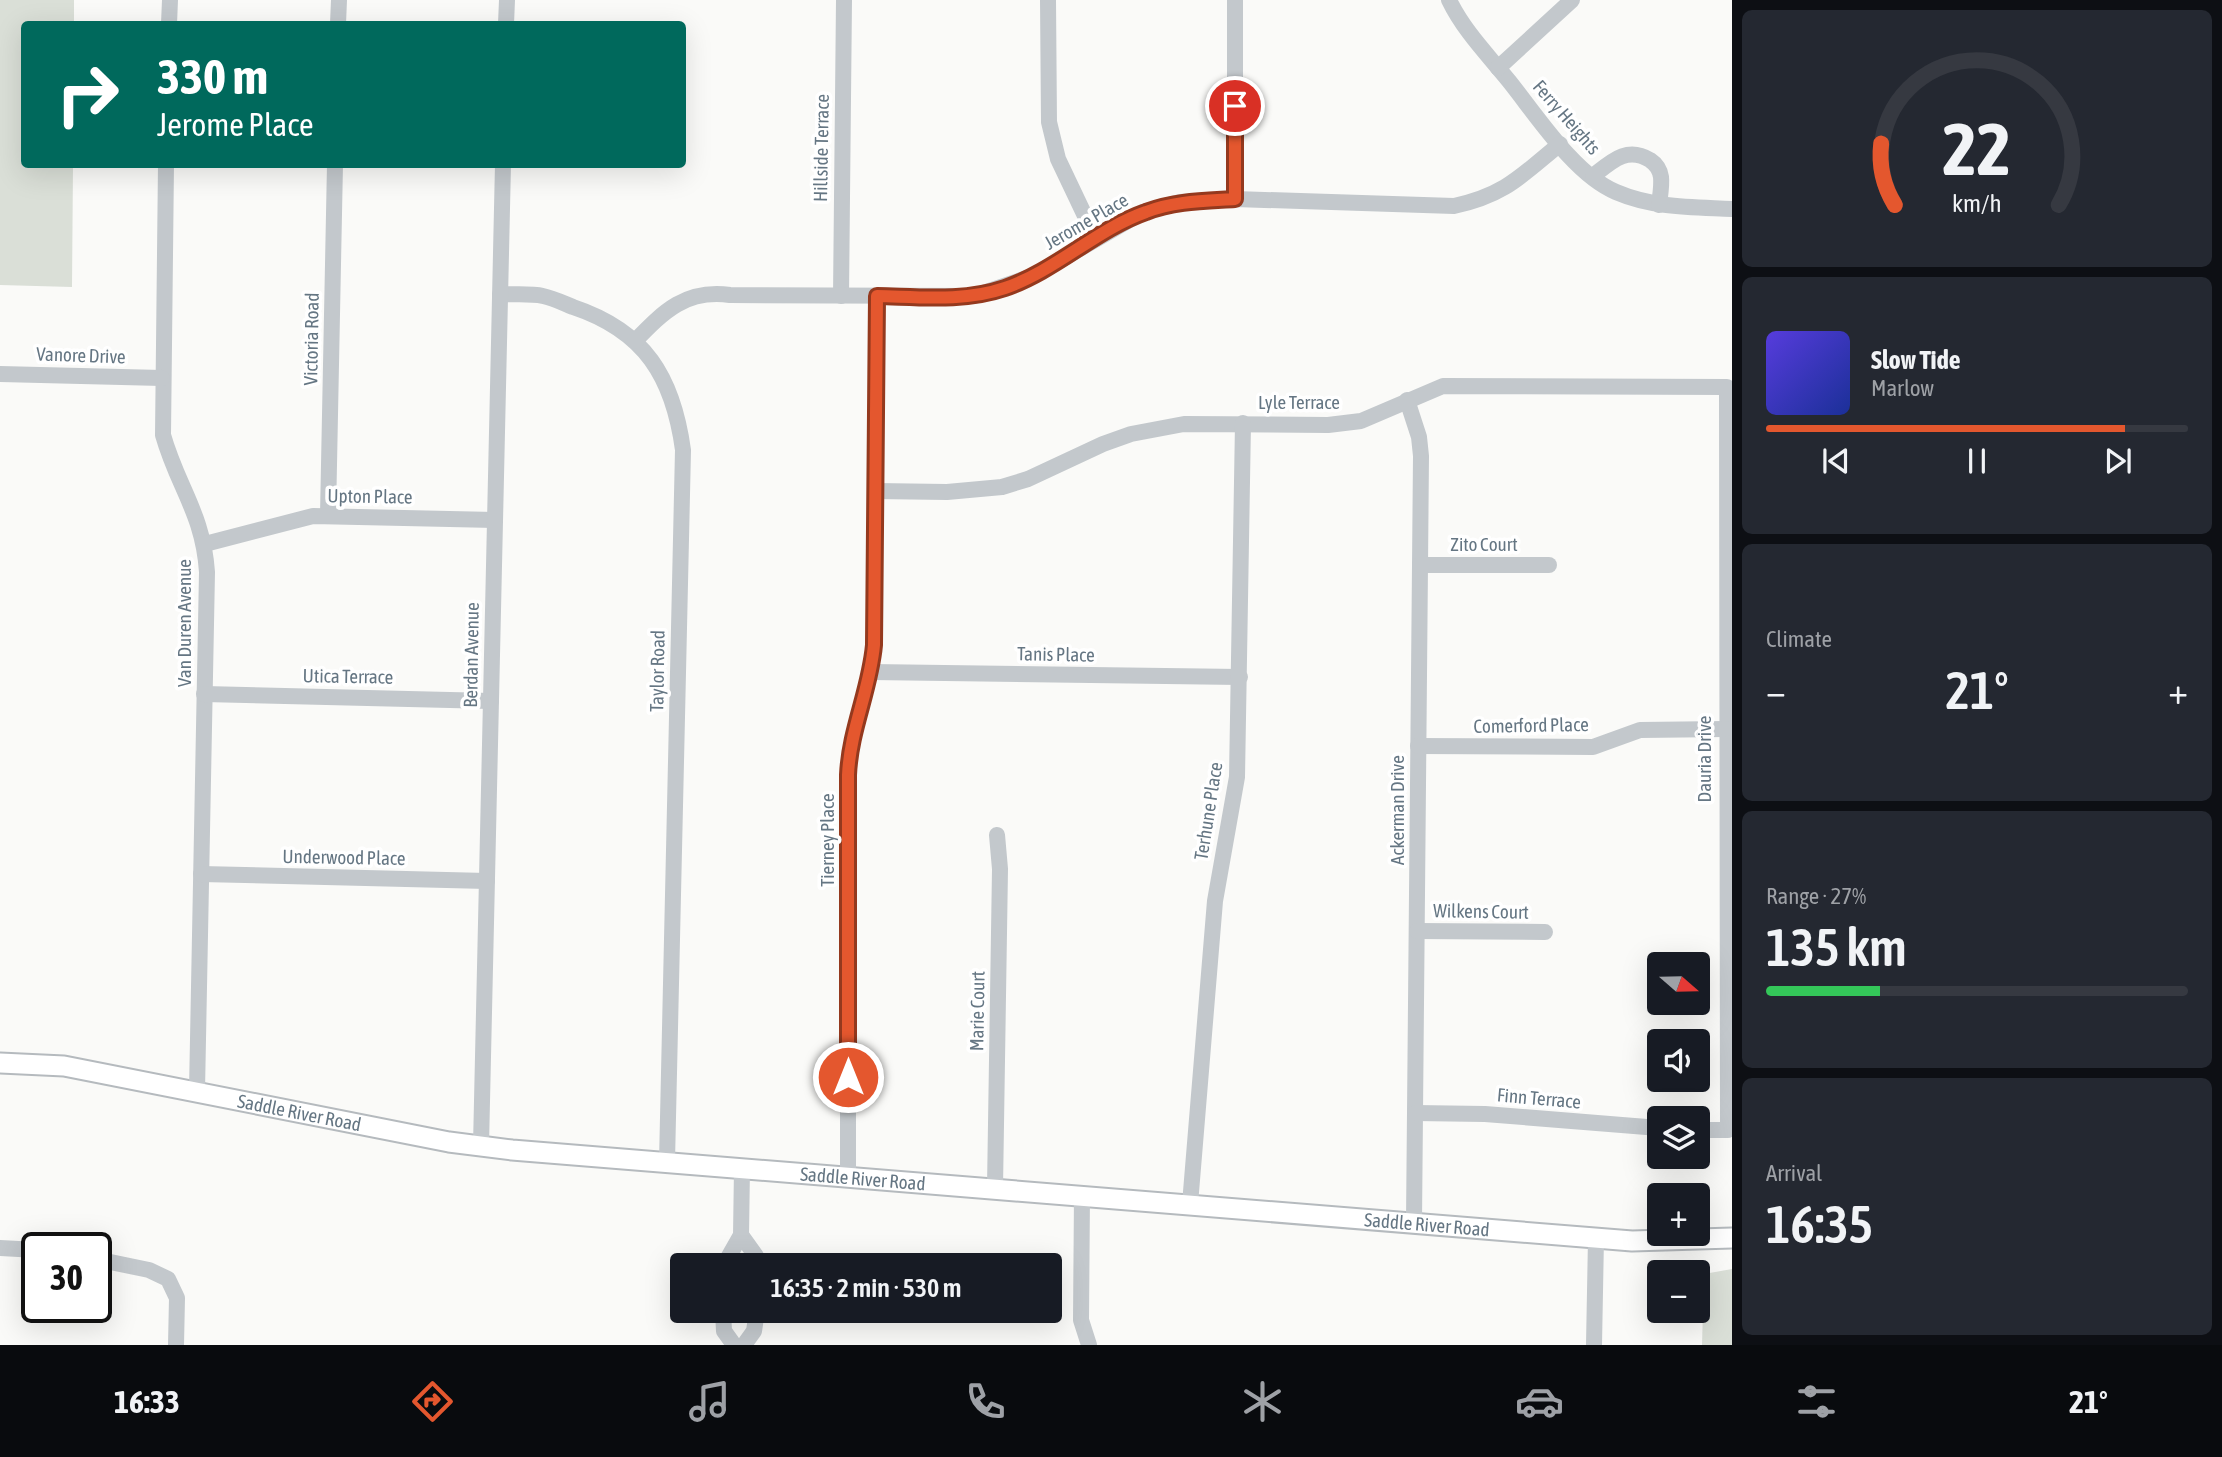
<!DOCTYPE html>
<html lang="en">
<head>
<meta charset="utf-8">
<style>
	body { margin:0; font-family:"Asap Condensed",sans-serif; background:#242831; color:#f1f3f6; height:100vh; display:flex; flex-direction:column; font-size:26px; white-space:nowrap }
	* { box-sizing:border-box; margin:0 }
	p { font-size:23px; color:#9ea1a6 }
	.icon { flex:none; width:38px; height:38px; fill:none; stroke:currentColor; stroke-width:2; stroke-linecap:round; stroke-linejoin:round }
	.map { position:relative; flex:1; overflow:hidden }
	.details { display:flex; flex-direction:column; gap:10px; padding:10px; background:#0d0f14; width:490px }
	.details>* { flex:none }
	.guide { position:absolute; left:21px; top:21px; width:665px; height:147px; border-radius:7px; box-shadow:0 7px 28px #0002; background:#00695c; color:#fff; overflow:hidden }
	.needle { width:46px; rotate:110deg }
	.controls { position:absolute; left:1647px; top:952px; display:grid; gap:14px }
	.controls a { display:grid; place-items:center; width:63px; height:63px; border-radius:7px; background:#171b24; box-shadow:0 7px 28px #0002; font-size:35px }
	.speed { position:absolute; left:21px; top:1232px; display:flex; gap:14px; font-size:35px; font-weight:700; text-align:center }
	.speed>* { display:grid; place-content:center; width:91px; height:91px; border-radius:50%; background:#171b24; box-shadow:0 7px 28px #0002; line-height:1 }
	.speed .limit { border:4px solid #111; border-radius:10px; background:#fff; color:#111 }
	.pin { position:absolute; display:grid; place-items:center; width:60px; height:60px; color:#fff; margin:-30px; border:4px solid #fff; border-radius:50%; box-shadow:0 2px 7px #0007 }
	.me { position:absolute; width:77px; margin:-38px; rotate:0deg; stroke-linejoin:round; filter:drop-shadow(0 0 5px #0008) }
	.turn { display:flex; align-items:center; gap:24px; height:147px; padding:0 21px; font-size:32px }
	.turn .icon { width:91px; height:91px; stroke-width:2.5 }
	.turn b { display:block; font-size:49px; line-height:60px }
	.big { font-size:52px; font-weight:600; line-height:1.1 }
	.details .widget { flex:1; display:flex; flex-direction:column; justify-content:center; gap:10px; min-width:0; padding:0 24px; border-radius:10px; background:#242831 }
	.details .dial { align-items:center; gap:0 }
	.dial svg { height:182px; overflow:visible; fill:none; stroke:#363941; stroke-width:7; stroke-linecap:round; text-anchor:middle }
	.dial text { fill:#f1f3f6; stroke:none }
	.song { display:flex; align-items:center; gap:21px }
	.cover { width:84px; height:84px; border-radius:10px; background:linear-gradient(135deg,hsl(250 70% 55%),hsl(230 70% 35%)) }
	.played { height:7px; border-radius:4px; background:linear-gradient(90deg,#e4572e 85%,#363941 85%) }
	.keys { display:flex; justify-content:space-around; direction:ltr }
	.heat { display:flex; justify-content:space-between; align-items:center; font-size:38px; direction:ltr }
	.charge { height:10px; border-radius:5px; background:linear-gradient(90deg,#34c759 27%,#363941 0) }
	.trip { position:absolute; left:670px; top:1253px; width:392px; height:70px; border-radius:7px; background:#171b24; box-shadow:0 7px 28px #0002; font-weight:600; line-height:70px; text-align:center }
	.tab-bar { display:flex; height:112px; justify-content:space-around; align-items:center; background:#090b0e; color:#9ea1a6 }
	.tab-bar .icon { width:49px; height:49px }
	.tab-bar .on { color:#e4572e }
	.tab-bar b { font-size:32px; color:#f1f3f6 }
	main { display:flex; flex:1; min-height:0 }
	.map>svg:first-child { display:block }
	.green { fill:#dadfd7 }
	.lines { fill:none; stroke-linecap:round; stroke-linejoin:round }
	.major-casing { stroke:#b5babe; stroke-width:23 }
	.minor { stroke:#c3c8cc; stroke-width:16 }
	.major { stroke:#fff; stroke-width:19 }
	.route-casing { stroke:#94391e; stroke-width:18 }
	.route { stroke:#e4572e; stroke-width:12 }
	.labels { text-anchor:middle; stroke-width:7; stroke-linejoin:round; paint-order:stroke }
	.street-label { font-size:19px; fill:#657683; stroke:#fff }
</style>
</head>
<body>
<main>
<div class="map">
<svg width="1732" height="1345" viewBox="0 0 1732 1345">
	<rect width="100%" height="100%" fill="#fafaf8"/>
	<g class="green">
		<path d="M0 0H74V24H24V164L73 165 72 287 0 285Z"/>
		<path d="M1732 1269V1345H1702L1704 1274Z"/>
	</g>
	<g class="lines">
		<defs>
			<g id="major">
				<path id="s1" d="M0 1063 64 1066 449 1142 512 1150 1632 1241 1732 1238"/>
			</g>
		</defs>
		<use href="#major" class="major-casing"/>
		<g class="minor">
			<path d="M1048 0 1049 122 1058 159 1096 239"/>
			<path d="M1235 0V199"/>
			<path d="M1449 0C1464 31 1488 55 1509 81 1537 116 1575 175 1616 192 1653 208 1693 207 1732 209"/>
			<path d="M169 24 170 0"/>
			<path d="M338 24 339 0"/>
			<path d="M506 24 507 0"/>
			<path d="M1498 68 1572 0"/>
			<path d="M166 164 163 435C178 488 203 513 207 572L197 1091"/>
			<path d="M1593 176C1612 161 1627 146 1650 160 1656 164 1660 170 1661 177 1662 186 1660 196 1659 205"/>
			<path d="M500 294C514 295 530 293 543 296 553 298 563 303 573 307 645 331 673 377 683 450L667 1162"/>
			<path d="M841 296 844 0"/>
			<path d="M635 341C664 311 686 289 730 295L974 296 1033 276 1143 212 1180 202 1235 199 1454 206C1505 195 1521 176 1560 144"/>
			<path d="M0 374 162 378"/>
			<path d="M1407 400 1419 437 1421 456 1414 1222"/>
			<path d="M875 491 947 492 1002 487 1028 479 1103 444 1131 434 1184 424 1328 425 1361 421 1443 386 1727 387 1728 1130H1698"/>
			<path d="M328 515 335 164"/>
			<path d="M205 544 313 516 495 520"/>
			<path d="M1420 565H1549"/>
			<path d="M871 672 1240 677"/>
			<path d="M204 694 491 701"/>
			<path d="M1418 746 1593 747 1640 730 1725 729"/>
			<path d="M201 874 487 881"/>
			<path d="M1417 931 1545 932"/>
			<path d="M1415 1113 1485 1114 1659 1128"/>
			<path d="M481 1146 503 164"/>
			<path d="M848 1176V775C850 729 870 690 874 645L877 297"/>
			<path d="M995 1188 1000 869 997 835"/>
			<path d="M1082 1195 1081 1320 1089 1345"/>
			<path d="M1190 1204 1215 901 1237 777 1243 423"/>
			<path d="M741 1235 756 1256 758 1265"/>
			<path d="M0 1248 37 1250"/>
			<path d="M96 1259 149 1270 168 1279 177 1298 176 1345"/>
			<path d="M724 1265 741 1235 742 1168"/>
			<path d="M723 1311 724 1331 734 1345"/>
			<path d="M744 1345 754 1331 757 1311"/>
			<path d="M1594 1345 1596 1238"/>
		</g>
		<use href="#major" class="major"/>
	</g>
	<g class="lines">
		<defs>
			<path id="route" d="M848 1077V775C850 729 870 690 874 645L877 296C920 297 964 302 1005 288 1055 271 1097 229 1146 212 1175 201 1204 201 1235 199V106"/>
		</defs>
		<use href="#route" class="route-casing"/>
		<use href="#route" class="route"/>
	</g>
	<g class="labels">
		<g class="street-label">
			<text transform="translate(1567 117) rotate(49)" y="7">Ferry Heights</text>
			<text transform="translate(821 148) rotate(-89)" y="7">Hillside Terrace</text>
			<text transform="translate(1086 221) rotate(-30)" y="7">Jerome Place</text>
			<text transform="translate(311 339) rotate(-89)" y="7">Victoria Road</text>
			<text transform="translate(81 355) rotate(2)" y="7">Vanore Drive</text>
			<text x="1299" y="409">Lyle Terrace</text>
			<text transform="translate(370 496) rotate(1)" y="7">Upton Place</text>
			<text x="1484" y="551">Zito Court</text>
			<text transform="translate(184 623) rotate(-90)" y="7">Van Duren Avenue</text>
			<text transform="translate(1056 654) rotate(1)" y="7">Tanis Place</text>
			<text transform="translate(471 655) rotate(-89)" y="7">Berdan Avenue</text>
			<text transform="translate(657 671) rotate(-89)" y="7">Taylor Road</text>
			<text transform="translate(348 676) rotate(1)" y="7">Utica Terrace</text>
			<text transform="translate(1531 725) rotate(-1)" y="7">Comerford Place</text>
			<text transform="translate(1704 759) rotate(-90)" y="7">Dauria Drive</text>
			<text transform="translate(1397 810) rotate(-90)" y="7">Ackerman Drive</text>
			<text transform="translate(1208 811) rotate(-81)" y="7">Terhune Place</text>
			<text transform="translate(827 840) rotate(-90)" y="7">Tierney Place</text>
			<text transform="translate(344 857) rotate(1)" y="7">Underwood Place</text>
			<text transform="translate(1481 911) rotate(1)" y="7">Wilkens Court</text>
			<text transform="translate(977 1011) rotate(-89)" y="7">Marie Court</text>
			<text transform="translate(1539 1098) rotate(5)" y="7">Finn Terrace</text>
			<text dy="7" stroke="none"><textPath href="#s1" startOffset="304">Saddle River Road</textPath></text>
			<text dy="7" stroke="none"><textPath href="#s1" startOffset="872">Saddle River Road</textPath></text>
			<text dy="7" stroke="none"><textPath href="#s1" startOffset="1438">Saddle River Road</textPath></text>
		</g>
	</g>
</svg>
<div class="controls">
<a><svg class="needle" viewBox="-14 -14 28 28"><path d="M0-13l5 13h-10z" fill="#e53935"/><path d="M0 13l5-13h-10z" fill="#9ea1a6"/></svg></a>
<a><svg class="icon" aria-label="sound" viewBox="0 0 24 24"><path d="M4 9h4l5-4v14l-5-4H4zM17 9q2 3 0 6"/></svg></a>
<a><svg class="icon" aria-label="layers" viewBox="0 0 24 24"><path d="M12 4l9 5-9 5-9-5zM3 14l9 5 9-5"/></svg></a>
<a>+</a>
<a>−</a>
</div>
<div class="speed"><div class="limit">30</div></div>
<div class="pin" style="left:1235px;top:106px;background:#d93025"><svg class="icon" aria-label="arrive" viewBox="0 0 24 24"><path d="M6 21V4h12l-3 4 3 4H6"/></svg></div>
<svg class="me" style="left:848px;top:1077px" viewBox="-20 -20 40 40"><circle r="17" fill="#e4572e" stroke="#fff" stroke-width="3"/><path d="M0-11L8 9 0 5-8 9z" fill="#fff"/></svg>
<div class="trip">16:35 · 2 min · 530 m</div>
<div class="guide">
<div class="turn"><svg class="icon" aria-label="right" viewBox="0 0 24 24"><path d="M7 20v-9h11M14 6l5 5-5 5"/></svg><div><b>330 m</b>Jerome Place</div></div>
</div>
</div>
<section class="details">
<div class="widget dial"><svg viewBox="0 0 100 80">
<path d="M14 69A42 42 0 1 1 86 69"/>
<path d="M14 69A42 42 0 0 1 8 42" stroke="#e4572e"/>
<text x="50" y="56" font-size="32" font-weight="700">22</text>
<text x="50" y="72" font-size="11">km/h</text>
</svg></div>
<div class="widget">
<div class="song"><i class="cover"></i><div><b>Slow Tide</b><p>Marlow</p></div></div>
<div class="played"></div>
<div class="keys"><svg class="icon" aria-label="previous" viewBox="0 0 24 24"><path d="M18 5L8 12l10 7zM5 5v14"/></svg><svg class="icon" aria-label="pause" viewBox="0 0 24 24"><path d="M8 5v14M16 5v14"/></svg><svg class="icon" aria-label="next" viewBox="0 0 24 24"><path d="M6 5l10 7-10 7zM19 5v14"/></svg></div>
</div>
<div class="widget"><p>Climate</p>
<div class="heat"><a>−</a><b class="big">21°</b><a>+</a></div>
</div>
<div class="widget"><p>Range · 27%</p><b class="big">135 km</b><div class="charge"></div></div>
<div class="widget"><p>Arrival</p><b class="big">16:35</b></div>
</section>
</main>
<nav class="tab-bar">
<b>16:33</b>
<svg class="icon on" aria-label="directions" viewBox="0 0 24 24"><path d="M12 3l9 9-9 9-9-9zM9 14v-3h6M13 9l2 2-2 2"/></svg>
<svg class="icon" aria-label="music" viewBox="0 0 24 24"><path d="M9 18V5l10-2v13"/><circle cx="6" cy="18" r="3"/><circle cx="16" cy="16" r="3"/></svg>
<svg class="icon" aria-label="phone" viewBox="0 0 24 24"><path d="M5 4h4l2 5-3 2q2 4 5 5l2-3 5 2v4C11 20 4 13 5 4z"/></svg>
<svg class="icon" aria-label="climate" viewBox="0 0 24 24"><path d="M12 3v18M4 7l16 10M4 17L20 7"/></svg>
<svg class="icon" aria-label="car" viewBox="0 0 24 24"><path d="M5 17H2v-5l4-1 3-4h7l3 4 3 1v5h-3M9 17h6M6 11h13"/><circle cx="7" cy="17" r="2"/><circle cx="17" cy="17" r="2"/></svg>
<svg class="icon" aria-label="filters" viewBox="0 0 24 24"><path d="M4 7h16M4 17h16"/><circle cx="9" cy="7" r="2"/><circle cx="15" cy="17" r="2"/></svg>
<b>21°</b>
</nav>
</body>
</html>
